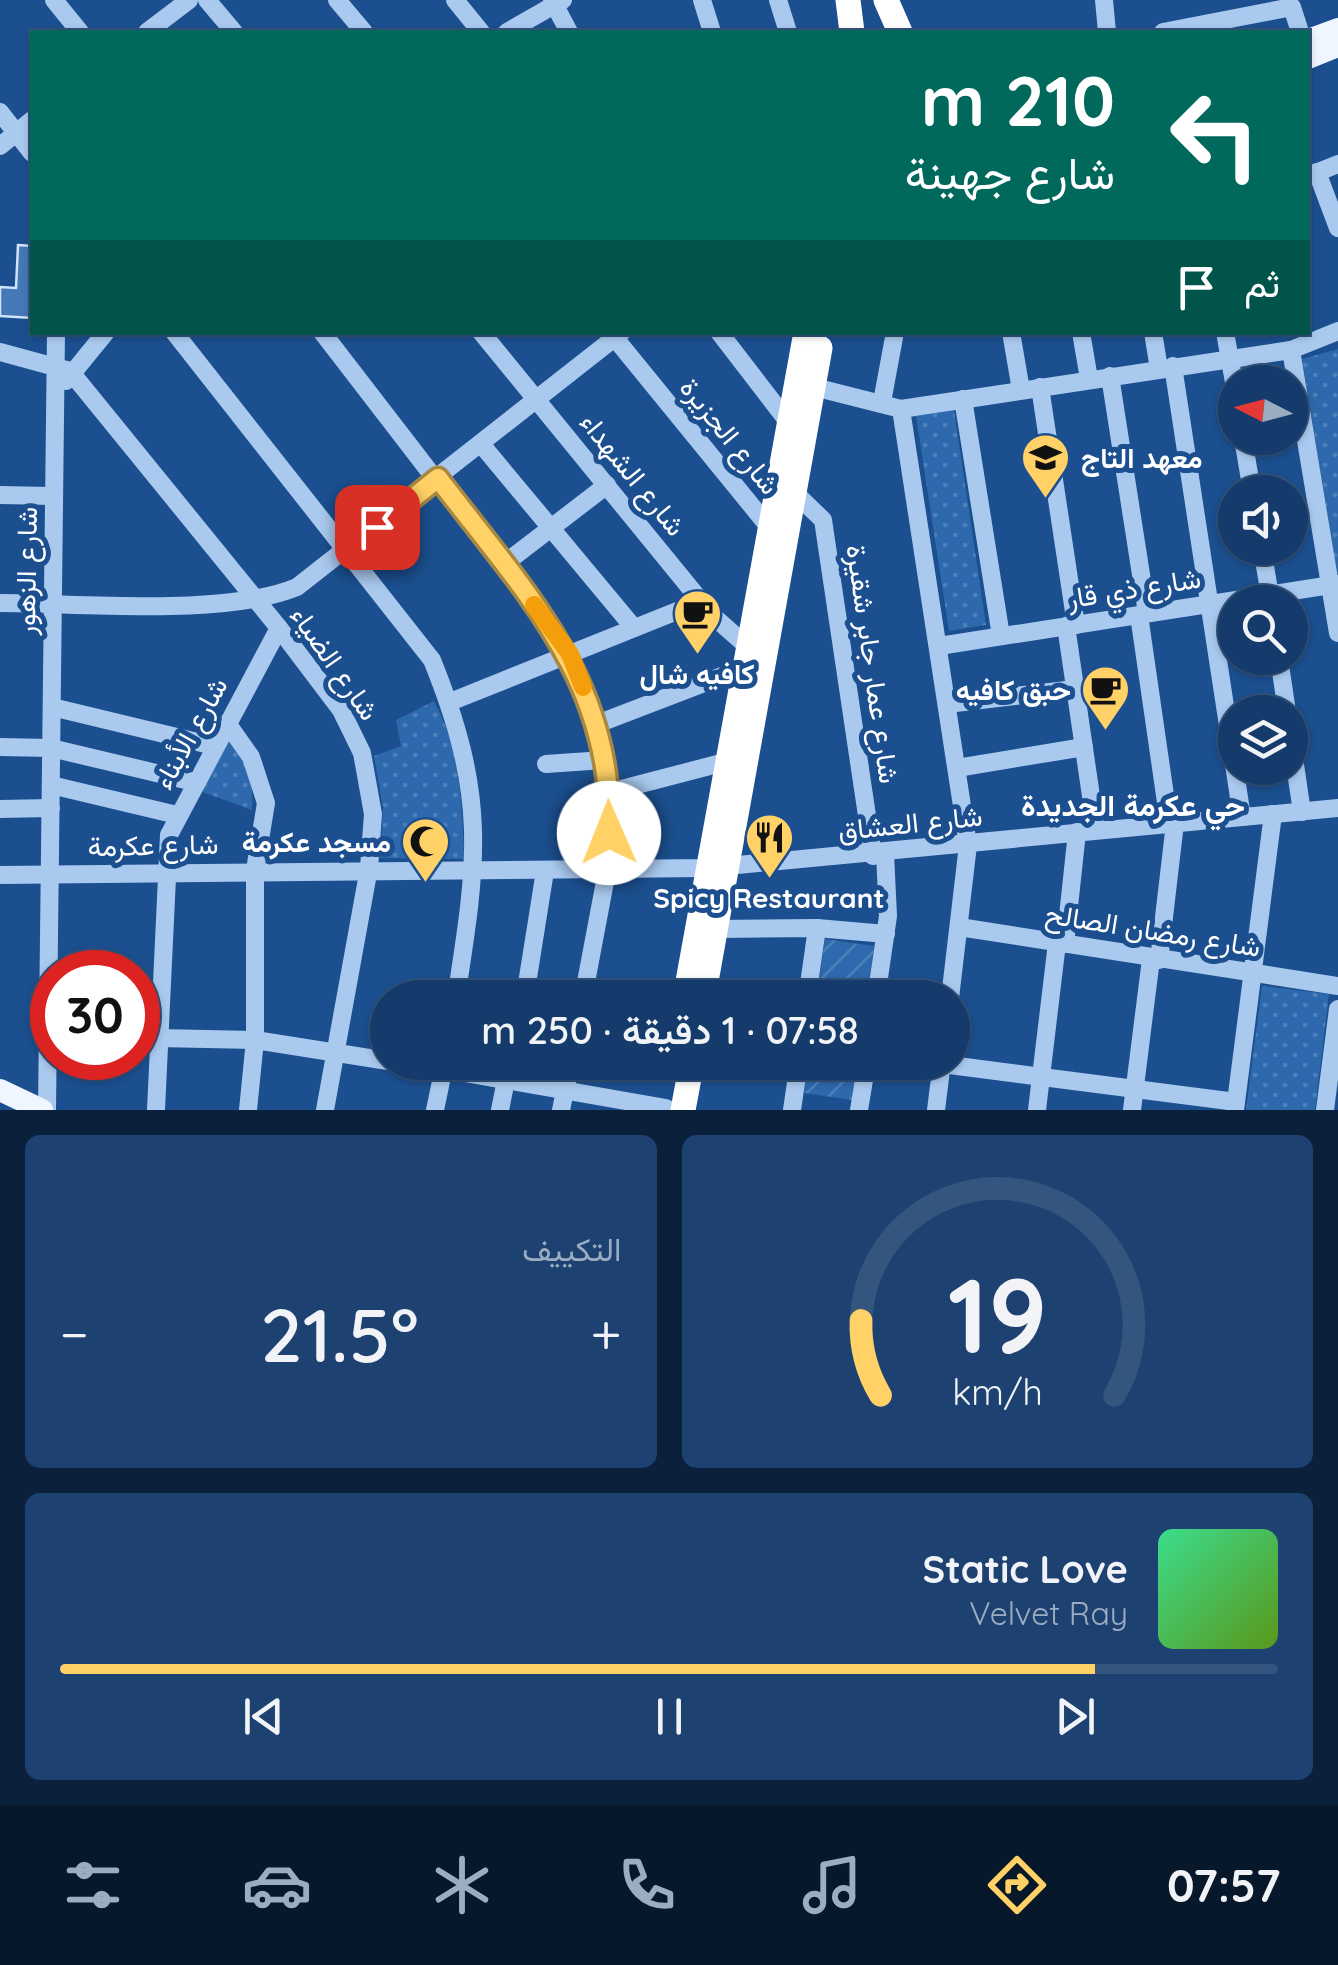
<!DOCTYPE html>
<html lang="ar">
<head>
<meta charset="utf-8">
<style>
	body { margin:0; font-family:Quicksand,Vazirmatn,sans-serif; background:#1d4271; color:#f1f3f6; direction:rtl; height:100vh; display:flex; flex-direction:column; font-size:38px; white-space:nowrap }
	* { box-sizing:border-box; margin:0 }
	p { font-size:32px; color:#9dadc1 }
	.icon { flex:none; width:55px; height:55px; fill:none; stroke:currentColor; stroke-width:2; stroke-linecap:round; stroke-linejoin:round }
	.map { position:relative; height:1110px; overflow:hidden; direction:ltr }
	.side { display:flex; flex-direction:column; gap:25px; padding:25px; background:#0b203b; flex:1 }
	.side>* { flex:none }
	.hud { position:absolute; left:30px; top:30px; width:1280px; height:305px; border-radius:0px; box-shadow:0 2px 8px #0004,0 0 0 2px #33557e; direction:rtl; background:#00695c; color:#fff; overflow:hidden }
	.needle { width:65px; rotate:276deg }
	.buttons { position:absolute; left:1218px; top:365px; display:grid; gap:20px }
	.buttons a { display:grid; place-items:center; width:90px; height:90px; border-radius:50%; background:#143b6b; box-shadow:0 2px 8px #0004,0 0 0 2px #33557e; font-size:50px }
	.speed { position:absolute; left:30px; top:950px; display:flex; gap:20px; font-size:50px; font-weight:700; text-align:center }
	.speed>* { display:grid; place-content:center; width:130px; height:130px; border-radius:50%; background:#143b6b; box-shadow:0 2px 8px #0004,0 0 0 2px #33557e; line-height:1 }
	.speed .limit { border:15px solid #d22; background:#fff; color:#111 }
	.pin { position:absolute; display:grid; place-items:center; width:85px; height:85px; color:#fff; margin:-42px; border-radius:20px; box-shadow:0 5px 15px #0006 }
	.me { position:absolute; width:110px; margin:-55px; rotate:359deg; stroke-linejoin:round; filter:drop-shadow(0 0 8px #0008) }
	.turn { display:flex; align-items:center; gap:35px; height:210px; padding:0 30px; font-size:45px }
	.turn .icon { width:130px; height:130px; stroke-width:2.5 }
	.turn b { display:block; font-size:70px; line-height:85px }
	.then { display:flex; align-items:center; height:95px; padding:0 30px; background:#0003; gap:20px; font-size:38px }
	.big { font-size:75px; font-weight:600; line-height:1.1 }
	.side .tile { flex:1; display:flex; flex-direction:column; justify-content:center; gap:15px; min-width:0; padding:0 35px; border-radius:15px; background:#1d4271 }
	.side .dial { align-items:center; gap:0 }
	.dial svg { height:260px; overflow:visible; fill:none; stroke:#33557e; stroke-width:7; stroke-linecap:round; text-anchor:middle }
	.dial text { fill:#f1f3f6; stroke:none }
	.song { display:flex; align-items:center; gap:30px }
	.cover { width:120px; height:120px; border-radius:15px; background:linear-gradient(135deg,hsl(150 70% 55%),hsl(90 70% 35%)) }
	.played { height:10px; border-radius:5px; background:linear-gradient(90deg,#ffd166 85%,#33557e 85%) }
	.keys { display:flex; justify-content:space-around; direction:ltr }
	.heat { display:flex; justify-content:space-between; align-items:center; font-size:55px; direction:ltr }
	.side .tiles { flex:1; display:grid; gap:25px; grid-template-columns:1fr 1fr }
	.tile:last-child { grid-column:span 2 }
	.trip { position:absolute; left:370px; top:980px; width:600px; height:100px; border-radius:50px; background:#143b6b; box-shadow:0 2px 8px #0004,0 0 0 2px #33557e; font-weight:600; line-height:100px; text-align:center; direction:rtl }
	.menu { display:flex; height:160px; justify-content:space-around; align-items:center; background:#08182b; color:#9dadc1 }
	.menu .icon { width:70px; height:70px }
	.menu .active { color:#ffd166 }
	.menu b { font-size:45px; color:#f1f3f6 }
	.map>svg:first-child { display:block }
	.park { fill:url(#park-dots) }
	.garden { fill:url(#garden-furrows) }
	.building { fill:#4478b7; stroke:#cfe3fa; stroke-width:2.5 }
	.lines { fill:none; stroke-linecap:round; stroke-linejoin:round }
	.minor { stroke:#a9c9ee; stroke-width:18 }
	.major { stroke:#f0f6ff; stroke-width:22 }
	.highway { stroke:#fff; stroke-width:25 }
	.route-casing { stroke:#a68842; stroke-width:25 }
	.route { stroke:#ffd166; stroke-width:18 }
	.slow { stroke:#f59e0b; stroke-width:18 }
	.labels { text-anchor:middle; stroke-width:10; stroke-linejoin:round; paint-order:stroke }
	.street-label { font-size:28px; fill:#fff; stroke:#1b4f8f }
	.poi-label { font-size:28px; font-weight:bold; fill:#fff; stroke:#1b4f8f }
	.neighbourhood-label { font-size:30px; font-weight:bold; fill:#fff; stroke:#1b4f8f }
</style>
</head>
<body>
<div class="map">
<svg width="1338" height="1110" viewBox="0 0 1338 1110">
	<defs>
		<pattern id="park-dots" width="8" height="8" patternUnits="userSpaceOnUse" patternTransform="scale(2.5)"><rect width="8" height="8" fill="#2e69ad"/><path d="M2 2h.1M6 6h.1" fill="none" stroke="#4d80b9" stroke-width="1.8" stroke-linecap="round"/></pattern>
		<pattern id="garden-furrows" width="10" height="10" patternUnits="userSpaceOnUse" patternTransform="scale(2.5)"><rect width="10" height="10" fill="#2e69ad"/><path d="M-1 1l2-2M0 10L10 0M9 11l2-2" fill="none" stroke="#4d80b9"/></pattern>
	</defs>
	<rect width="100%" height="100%" fill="#1b4f8f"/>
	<g class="park">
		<path d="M1338 349V573H1337L1302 359Z"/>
		<path d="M954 410 986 625 949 631 916 416Z"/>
		<path d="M434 701C461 751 462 803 464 859L380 858 383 808 374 756 401 746 396 720Z"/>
		<path d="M228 736C246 761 254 779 252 810L197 790Z"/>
		<path d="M1262 986 1329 994 1315 1110H1246Z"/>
	</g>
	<g class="garden">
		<path d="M825 939 874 946 867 997H817Z"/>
		<path d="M808 1063H858L852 1100 804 1093Z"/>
	</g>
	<path class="building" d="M18 245 32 246V318L0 316V287L16 288Z"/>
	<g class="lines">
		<g class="minor">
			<path d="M54 0 80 32"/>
			<path d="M207 0 234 32"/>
			<path d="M337 0 364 32"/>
			<path d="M455 0 481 32"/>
			<path d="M552 0 569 32"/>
			<path d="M702 0 712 32"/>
			<path d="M778 0 788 32"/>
			<path d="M1104 0 1107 32"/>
			<path d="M147 32 189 0"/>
			<path d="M507 32 563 0"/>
			<path d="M1163 32 1292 7 1300 32"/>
			<path d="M0 112 32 153"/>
			<path d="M0 146 32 120"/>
			<path d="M1317 172 1338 228"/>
			<path d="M1308 176 1338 164"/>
			<path d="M174 332 432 660C487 796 478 857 456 998"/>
			<path d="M322 332 570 654 597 724 610 795 607 871 583 998"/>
			<path d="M481 332 713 616 747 646"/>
			<path d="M610 332 769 527"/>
			<path d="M719 332 789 423"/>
			<path d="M1011 332 1021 390"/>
			<path d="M1081 332 1089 379"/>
			<path d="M1153 332 1159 369"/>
			<path d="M1225 332 1235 388"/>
			<path d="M1291 350 1338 633"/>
			<path d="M0 352 70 371 279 628 341 710 362 753 373 814 369 868 325 1110"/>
			<path d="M1173 366 1242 817"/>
			<path d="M1110 376 1147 613"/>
			<path d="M66 381 106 332"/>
			<path d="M814 387 901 409 968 845 950 998"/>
			<path d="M1040 387 1076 625"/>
			<path d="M963 399 1001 636"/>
			<path d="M882 402 895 332"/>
			<path d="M901 409 1291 350 1338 331"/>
			<path d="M1243 438 1252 492"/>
			<path d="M481 444 634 628"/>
			<path d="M795 493 823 520 873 856"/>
			<path d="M0 495 54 496"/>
			<path d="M1262 548 1271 602"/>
			<path d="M504 564 607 485"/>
			<path d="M0 603C82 603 225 617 297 587L622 332"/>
			<path d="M1139 615 1169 823"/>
			<path d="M1066 626 1096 830"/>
			<path d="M939 646 1338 584"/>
			<path d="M1279 658 1287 712"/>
			<path d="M450 702 702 601"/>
			<path d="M947 704 1075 689"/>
			<path d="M52 707 214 746"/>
			<path d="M227 723 251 757 266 803 255 870V1040L248 1110"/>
			<path d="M597 724 743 668"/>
			<path d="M1290 731 1302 812"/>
			<path d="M0 747 51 748 194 782"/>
			<path d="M546 764 604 760"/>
			<path d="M957 768 1084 747"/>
			<path d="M51 785 177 815"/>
			<path d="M610 792 725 762"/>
			<path d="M0 809 51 808"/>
			<path d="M0 875 706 868 1338 808"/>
			<path d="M959 927 1338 986"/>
			<path d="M715 929 817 928 886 934"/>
			<path d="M1065 944 1077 832"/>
			<path d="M1159 960 1175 823"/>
			<path d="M526 990 545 871"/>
			<path d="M807 998 817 928"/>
			<path d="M876 998 888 916 885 854"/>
			<path d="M157 1038 255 1040 388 1061"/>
			<path d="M402 1062 666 1108"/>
			<path d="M942 1064 1236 1102"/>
			<path d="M47 1110 56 332"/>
			<path d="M156 1110 169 835 279 628"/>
			<path d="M435 1110 445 1062"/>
			<path d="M500 1110 506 1080"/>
			<path d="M561 1110 571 1062"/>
			<path d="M792 1110 799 1062"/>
			<path d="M859 1110 867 1062"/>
			<path d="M936 1110 942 1062"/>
			<path d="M1037 1110 1057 943"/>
			<path d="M1132 1110 1151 959"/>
			<path d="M1235 1110 1273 814"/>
			<path d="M1325 1110 1338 1009"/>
		</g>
		<g class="major">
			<path d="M1308 40 1338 29"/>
			<path d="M1308 58 1338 46"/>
			<path d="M0 1090 42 1110"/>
		</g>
		<g class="highway">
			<path d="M848 0 852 32"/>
			<path d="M886 0 900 32"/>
			<path d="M685 998 806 332"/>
			<path d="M703 998 820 348"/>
			<path d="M683 1110 692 1062"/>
		</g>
	</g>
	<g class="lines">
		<defs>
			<path id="route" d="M377 527 438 478C524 591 615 682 609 833"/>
		</defs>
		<use href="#route" class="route-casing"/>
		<use href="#route" class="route"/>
		<path class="slow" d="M534 605 570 654 583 687"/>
	</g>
	<defs>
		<symbol id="school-pin" viewBox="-11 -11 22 30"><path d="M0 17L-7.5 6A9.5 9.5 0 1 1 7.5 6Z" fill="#ffd166" stroke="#1b4f8f"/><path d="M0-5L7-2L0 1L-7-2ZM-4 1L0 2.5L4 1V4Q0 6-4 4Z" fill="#111"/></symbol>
		<symbol id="cafe-pin" viewBox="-11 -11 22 30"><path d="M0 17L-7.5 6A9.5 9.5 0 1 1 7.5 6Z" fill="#ffd166" stroke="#1b4f8f"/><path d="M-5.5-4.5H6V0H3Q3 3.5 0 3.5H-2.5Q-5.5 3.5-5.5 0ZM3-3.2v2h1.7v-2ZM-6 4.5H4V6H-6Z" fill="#111"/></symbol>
		<symbol id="restaurant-pin" viewBox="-11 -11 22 30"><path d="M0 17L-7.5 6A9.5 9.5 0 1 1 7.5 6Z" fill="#ffd166" stroke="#1b4f8f"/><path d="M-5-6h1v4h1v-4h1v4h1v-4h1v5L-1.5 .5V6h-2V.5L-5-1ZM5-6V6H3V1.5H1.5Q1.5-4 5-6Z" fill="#111"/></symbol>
		<symbol id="mosque-pin" viewBox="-11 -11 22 30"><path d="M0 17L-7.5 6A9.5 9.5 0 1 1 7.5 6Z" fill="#ffd166" stroke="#1b4f8f"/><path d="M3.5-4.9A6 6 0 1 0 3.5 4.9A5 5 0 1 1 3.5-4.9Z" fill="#111"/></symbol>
	</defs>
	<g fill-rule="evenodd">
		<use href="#school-pin" x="1018" y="430" width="55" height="75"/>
		<use href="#cafe-pin" x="670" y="586" width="55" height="75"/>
		<use href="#cafe-pin" x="1078" y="662" width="55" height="75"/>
		<use href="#restaurant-pin" x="742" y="810" width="55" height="75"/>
		<use href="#mosque-pin" x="398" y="814" width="55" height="75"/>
	</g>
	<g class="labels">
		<g class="street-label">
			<text transform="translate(730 436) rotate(51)" y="10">شارع الجزيرة</text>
			<text transform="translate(633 474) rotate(51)" y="10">شارع الشهداء</text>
			<text transform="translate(26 571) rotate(-89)" y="10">شارع الزهور</text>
			<text transform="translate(1134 588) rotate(-9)" y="10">شارع ذي قار</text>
			<text transform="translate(335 663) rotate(55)" y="10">شارع الضياء</text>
			<text transform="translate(873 664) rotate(82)" y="10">شارع عمار جابر شقيرة</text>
			<text transform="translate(190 733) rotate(-61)" y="10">شارع الأبناء</text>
			<text transform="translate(910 823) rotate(-6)" y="10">شارع العشاق</text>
			<text transform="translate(153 845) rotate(-1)" y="10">شارع عكرمة</text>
			<text transform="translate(1153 930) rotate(9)" y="10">شارع رمضان الصالح</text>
		</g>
		<g class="poi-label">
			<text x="1081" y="468" text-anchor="start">معهد التاج</text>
			<text x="697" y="684">كافيه شال</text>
			<text x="1071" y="700" text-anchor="end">حبق كافيه</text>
			<text x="391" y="852" text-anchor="end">مسجد عكرمة</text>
			<text x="769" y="908">Spicy Restaurant</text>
		</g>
		<g class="neighbourhood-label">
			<text x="1133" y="816">حي عكرمة الجديدة</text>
		</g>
	</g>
</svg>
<div class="buttons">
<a><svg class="needle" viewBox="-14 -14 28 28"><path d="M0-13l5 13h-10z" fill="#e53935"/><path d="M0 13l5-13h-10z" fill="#9dadc1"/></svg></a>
<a><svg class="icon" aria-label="sound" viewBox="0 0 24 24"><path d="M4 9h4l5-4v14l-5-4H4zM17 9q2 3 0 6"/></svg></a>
<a><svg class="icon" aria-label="search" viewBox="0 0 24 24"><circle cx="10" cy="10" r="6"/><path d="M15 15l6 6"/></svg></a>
<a><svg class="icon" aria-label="layers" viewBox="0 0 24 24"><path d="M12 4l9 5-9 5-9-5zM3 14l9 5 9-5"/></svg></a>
</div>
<div class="speed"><div class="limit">30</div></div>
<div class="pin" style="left:377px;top:527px;background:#d93025"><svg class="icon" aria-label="arrive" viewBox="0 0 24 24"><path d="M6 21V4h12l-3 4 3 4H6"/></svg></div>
<svg class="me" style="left:609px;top:833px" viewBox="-20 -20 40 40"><circle r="19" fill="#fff"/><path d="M0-13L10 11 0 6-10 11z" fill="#ffd166"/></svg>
<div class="trip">07:58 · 1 دقيقة · 250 m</div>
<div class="hud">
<div class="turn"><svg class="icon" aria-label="left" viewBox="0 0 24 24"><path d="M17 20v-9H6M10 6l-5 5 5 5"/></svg><div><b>210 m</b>شارع جهينة</div></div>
<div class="then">ثم<svg class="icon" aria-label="arrive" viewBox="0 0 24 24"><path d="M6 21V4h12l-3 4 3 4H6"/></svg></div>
</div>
</div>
<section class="side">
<div class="tiles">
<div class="tile dial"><svg viewBox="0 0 100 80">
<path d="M14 69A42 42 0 1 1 86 69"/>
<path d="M14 69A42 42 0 0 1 8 46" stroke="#ffd166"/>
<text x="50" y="56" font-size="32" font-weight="700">19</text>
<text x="50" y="72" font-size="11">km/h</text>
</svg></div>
<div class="tile"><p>التكييف</p>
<div class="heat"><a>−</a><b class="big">21.5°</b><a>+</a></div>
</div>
<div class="tile">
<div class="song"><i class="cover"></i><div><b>Static Love</b><p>Velvet Ray</p></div></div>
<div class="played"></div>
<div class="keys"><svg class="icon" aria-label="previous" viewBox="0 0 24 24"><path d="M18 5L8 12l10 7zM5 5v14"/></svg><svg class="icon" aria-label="pause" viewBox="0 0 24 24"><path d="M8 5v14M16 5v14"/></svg><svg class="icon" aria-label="next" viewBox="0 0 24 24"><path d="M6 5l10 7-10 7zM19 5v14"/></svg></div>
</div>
</div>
</section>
<nav class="menu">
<b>07:57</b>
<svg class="icon active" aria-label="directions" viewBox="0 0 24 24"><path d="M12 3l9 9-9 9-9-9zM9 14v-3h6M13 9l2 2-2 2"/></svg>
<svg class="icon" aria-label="music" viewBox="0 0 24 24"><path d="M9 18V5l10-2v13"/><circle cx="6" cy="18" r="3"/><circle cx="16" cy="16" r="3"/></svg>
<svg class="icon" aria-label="phone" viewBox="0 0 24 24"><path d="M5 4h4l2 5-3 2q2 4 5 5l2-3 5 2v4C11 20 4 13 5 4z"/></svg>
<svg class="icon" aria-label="climate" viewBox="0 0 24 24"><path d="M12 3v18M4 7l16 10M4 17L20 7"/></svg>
<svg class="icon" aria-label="car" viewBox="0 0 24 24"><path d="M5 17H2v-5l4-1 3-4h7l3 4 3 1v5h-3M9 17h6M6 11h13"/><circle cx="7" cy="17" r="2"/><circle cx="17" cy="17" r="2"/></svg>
<svg class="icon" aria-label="filters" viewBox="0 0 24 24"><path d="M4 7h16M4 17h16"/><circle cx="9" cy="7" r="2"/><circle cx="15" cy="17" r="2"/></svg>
</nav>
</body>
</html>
